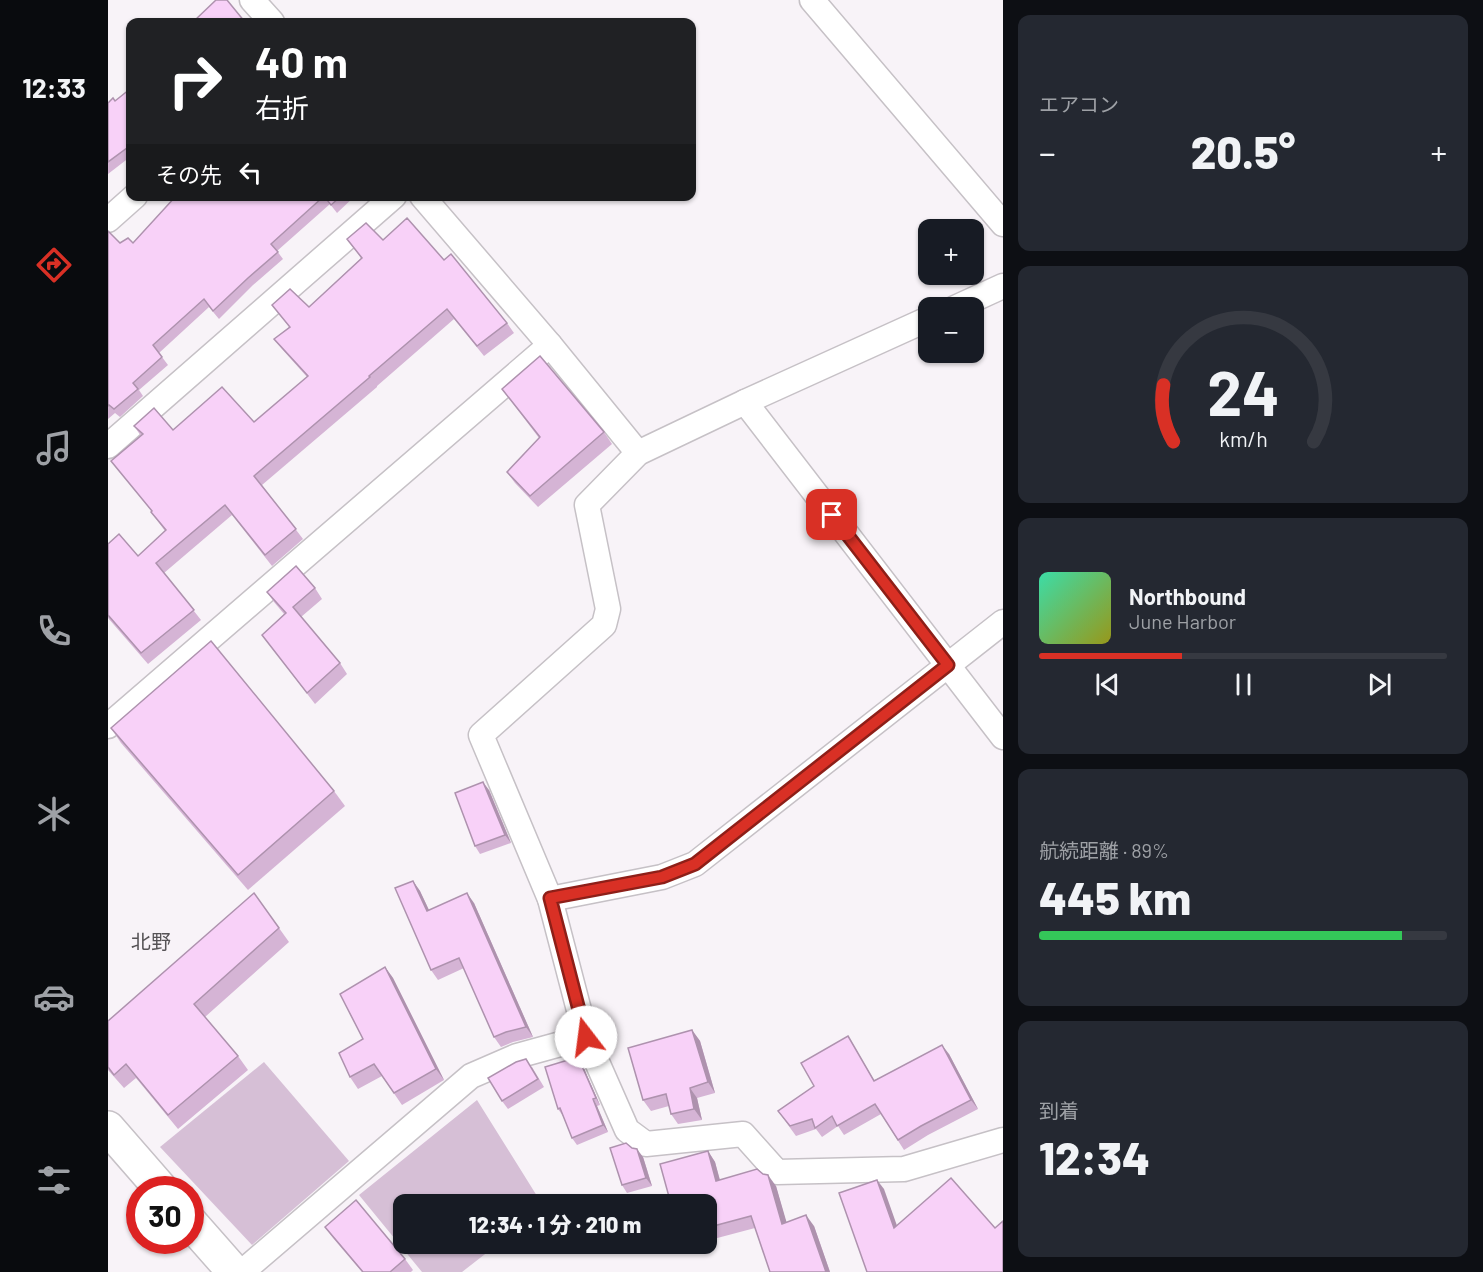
<!DOCTYPE html>
<html lang="ja">
<head>
<meta charset="utf-8">
<style>
	body { margin:0; font-family:Barlow,"Noto Sans JP",sans-serif; background:#242831; color:#f1f3f6; height:100vh; display:flex; flex-direction:column; font-size:22px; white-space:nowrap }
	* { box-sizing:border-box; margin:0 }
	p { font-size:20px; color:#9ea1a6 }
	.icon { flex:none; width:33px; height:33px; fill:none; stroke:currentColor; stroke-width:2; stroke-linecap:round; stroke-linejoin:round }
	.map { position:relative; flex:1; overflow:hidden }
	.details { display:flex; flex-direction:column; gap:15px; padding:15px; background:#0d0f14; width:480px }
	.details>* { flex:none }
	.top-card { position:absolute; left:18px; top:18px; width:570px; height:183px; border-radius:12px; box-shadow:0 2px 4px #0004; background:#202124; color:#fff; overflow:hidden }
	.tools { position:absolute; left:810px; top:219px; display:grid; gap:12px }
	.tools a { display:grid; place-items:center; width:66px; height:66px; border-radius:12px; background:#171b24; box-shadow:0 2px 4px #0004; font-size:30px }
	.speed { position:absolute; left:18px; top:1176px; display:flex; gap:12px; font-size:30px; font-weight:700; text-align:center }
	.speed>* { display:grid; place-content:center; width:78px; height:78px; border-radius:50%; background:#171b24; box-shadow:0 2px 4px #0004; line-height:1 }
	.speed .limit { border:9px solid #d22; background:#fff; color:#111 }
	.pin { position:absolute; display:grid; place-items:center; width:51px; height:51px; color:#fff; margin:-26px; border-radius:12px; box-shadow:0 3px 9px #0006 }
	.me { position:absolute; width:66px; margin:-33px; rotate:345deg; stroke-linejoin:round; filter:drop-shadow(0 0 4px #0008) }
	.turn { display:flex; align-items:center; gap:21px; height:126px; padding:0 30px; font-size:27px }
	.turn .icon { width:78px; height:78px; stroke-width:2.5 }
	.turn b { display:block; font-size:42px; line-height:51px }
	.then { display:flex; align-items:center; height:57px; padding:0 30px; background:#0003; gap:12px; font-size:22px }
	.big { font-size:45px; font-weight:800; line-height:1.1 }
	.details .tile { flex:1; display:flex; flex-direction:column; justify-content:center; gap:9px; min-width:0; padding:0 21px; border-radius:12px; background:#242831 }
	.details .dial { align-items:center; gap:0 }
	.dial svg { height:156px; overflow:visible; fill:none; stroke:#363941; stroke-width:7; stroke-linecap:round; text-anchor:middle }
	.dial text { fill:#f1f3f6; stroke:none }
	.song { display:flex; align-items:center; gap:18px }
	.cover { width:72px; height:72px; border-radius:9px; background:linear-gradient(135deg,hsl(160 70% 55%),hsl(60 70% 35%)) }
	.played { height:6px; border-radius:3px; background:linear-gradient(90deg,#d93025 35%,#363941 35%) }
	.keys { display:flex; justify-content:space-around; direction:ltr }
	.heat { display:flex; justify-content:space-between; align-items:center; font-size:33px; direction:ltr }
	.charge { height:9px; border-radius:4px; background:linear-gradient(90deg,#34c759 89%,#363941 0) }
	.trip { position:absolute; left:285px; top:1194px; width:324px; height:60px; border-radius:12px; background:#171b24; box-shadow:0 2px 4px #0004; font-weight:800; line-height:60px; text-align:center }
	main { display:flex; flex:1; min-height:0 }
	.tabs { display:flex; flex-direction:column; width:108px; justify-content:space-around; align-items:center; background:#090b0e; color:#9ea1a6 }
	.tabs .icon { width:42px; height:42px }
	.tabs .selected { color:#d93025 }
	.tabs b { font-size:27px; color:#f1f3f6 }
	.map>svg:first-child { display:block }
	.green { fill:#d6bfd6 }
	.lines { fill:none; stroke-linecap:round; stroke-linejoin:round }
	.minor-casing { stroke:#c6c1c6; stroke-width:27 }
	.primary-casing { stroke:#c6c1c6; stroke-width:36 }
	.minor { stroke:#fff; stroke-width:24 }
	.primary { stroke:#fff; stroke-width:33 }
	.wall { fill:#d5b4d5 }
	.shaded-wall { fill:#ae92ae }
	.building { fill:#f8d1f8; stroke:#ae92ae; stroke-width:1.5 }
	.route-casing { stroke:#8d1f18; stroke-width:15 }
	.route { stroke:#d93025; stroke-width:10 }
	.labels { text-anchor:middle; stroke-width:5; stroke-linejoin:round; paint-order:stroke }
	.quarter-label { font-size:20px; fill:#565356; stroke:#f8f3f8 }
</style>
</head>
<body>
<main>
<nav class="tabs">
<b>12:33</b>
<svg class="icon selected" aria-label="directions" viewBox="0 0 24 24"><path d="M12 3l9 9-9 9-9-9zM9 14v-3h6M13 9l2 2-2 2"/></svg>
<svg class="icon" aria-label="music" viewBox="0 0 24 24"><path d="M9 18V5l10-2v13"/><circle cx="6" cy="18" r="3"/><circle cx="16" cy="16" r="3"/></svg>
<svg class="icon" aria-label="phone" viewBox="0 0 24 24"><path d="M5 4h4l2 5-3 2q2 4 5 5l2-3 5 2v4C11 20 4 13 5 4z"/></svg>
<svg class="icon" aria-label="climate" viewBox="0 0 24 24"><path d="M12 3v18M4 7l16 10M4 17L20 7"/></svg>
<svg class="icon" aria-label="car" viewBox="0 0 24 24"><path d="M5 17H2v-5l4-1 3-4h7l3 4 3 1v5h-3M9 17h6M6 11h13"/><circle cx="7" cy="17" r="2"/><circle cx="17" cy="17" r="2"/></svg>
<svg class="icon" aria-label="filters" viewBox="0 0 24 24"><path d="M4 7h16M4 17h16"/><circle cx="9" cy="7" r="2"/><circle cx="15" cy="17" r="2"/></svg>
</nav>
<div class="map">
<svg width="895" height="1272" viewBox="0 0 895 1272">
	<rect width="100%" height="100%" fill="#f8f3f8"/>
	<g class="green">
		<path d="M156 1062 241 1161 144 1245 52 1147Z"/>
		<path d="M369 1100 434 1204H296V1244H390L354 1272H314L251 1195Z"/>
	</g>
	<g class="lines">
		<defs>
			<g id="minor">
				<path d="M144 0 164 22"/>
				<path d="M704 0 895 224"/>
				<path d="M314 196 442 345 530 453"/>
				<path d="M0 220 27 196"/>
				<path d="M847 308 895 286"/>
				<path d="M637 402 820 319"/>
				<path d="M0 446 286 196"/>
				<path d="M0 726 442 345"/>
				<path d="M442 899 554 877 587 864 895 622"/>
				<path d="M478 1037 519 1130 538 1144 635 1134 669 1172 796 1169 895 1140"/>
				<path d="M134 1272 363 1076 409 1056 478 1037 442 899 373 735 496 625 500 609 479 505 530 453 637 402 895 737"/>
			</g>
			<g id="primary">
				<path d="M0 1128 54 1190"/>
				<path d="M82 1222 126 1272"/>
			</g>
		</defs>
		<use href="#minor" class="minor-casing"/>
		<use href="#primary" class="primary-casing"/>
		<use href="#minor" class="minor"/>
		<use href="#primary" class="primary"/>
	</g>
	<g class="wall">
		<path d="M22 89V157L0 174V103L7 101Z"/>
		<path d="M68 196H247L229 213 222 204 169 251 175 259 145 285 111 319 101 307 51 353 60 365 31 390 35 396 12 417 7 413 0 419V231L12 243H25Z"/>
		<path d="M239 239 275 240 336 260 399 323 406 333 376 356 346 319 269 386V387L154 485 195 539 164 566 124 515 56 573 93 620 40 664 0 618V544L30 556 57 531 43 512 44 511 11 471 3 461 33 436 26 426 65 430 146 422 199 377 174 349 166 339 181 327 164 305 201 307 253 258Z"/>
		<path d="M394 389 496 432 504 444 430 507 407 483 399 472 431 438Z"/>
		<path d="M207 588 214 599 193 617 232 663 239 674 207 704 154 635 176 614 166 602 159 592Z"/>
		<path d="M3 728 226 791 237 806 140 890 13 743Z"/>
		<path d="M381 790 403 843 372 854 367 846Z"/>
		<path d="M305 881 312 891 321 910 366 903 425 1037 405 1042 393 1047 386 1037 356 968 330 980 323 970Z"/>
		<path d="M146 893 181 942 97 1017 130 1056 140 1070 70 1129 28 1078 16 1088 0 1070V1021Z"/>
		<path d="M277 967 285 978 336 1080 294 1105 274 1076 250 1089 242 1077Z"/>
		<path d="M584 1030 592 1041 607 1093 589 1098 594 1120 570 1124 563 1114 561 1106 543 1111 535 1100Z"/>
		<path d="M740 1036 766 1080 841 1054 870 1109 820 1135 796 1150 773 1114 736 1135 730 1126 714 1137 708 1129 688 1136 670 1111 706 1086Z"/>
		<path d="M474 1064 492 1105 489 1106 500 1132 469 1145 464 1138 455 1116 450 1109Z"/>
		<path d="M424 1067 436 1087 400 1109 394 1101Z"/>
		<path d="M600 1151 607 1162 612 1180 668 1186 678 1222 706 1226 722 1272H662L647 1228 598 1241Z"/>
		<path d="M535 1157 544 1186 519 1193 514 1185Z"/>
		<path d="M217 1227 297 1259 305 1270 303 1272H254L225 1238Z"/>
	</g>
	<g class="shaded-wall">
		<path d="M375 782 381 790 403 843 397 835Z"/>
		<path d="M305 881 312 891 326 921 319 911Z"/>
		<path d="M359 893 366 903 425 1037 418 1027Z"/>
		<path d="M277 967 285 978 336 1080 328 1069Z"/>
		<path d="M584 1030 592 1041 607 1093 600 1082Z"/>
		<path d="M834 1045 841 1054 870 1109 863 1100Z"/>
		<path d="M470 1057 474 1064 492 1105 488 1098Z"/>
		<path d="M582 1088 589 1098 594 1120 586 1109Z"/>
		<path d="M485 1099 489 1106 500 1132 495 1125Z"/>
		<path d="M529 1149 535 1157 544 1186 538 1178Z"/>
		<path d="M600 1151 607 1162 615 1192 608 1181Z"/>
		<path d="M660 1175 668 1186 682 1234 674 1224Z"/>
		<path d="M769 1180 776 1189 793 1237 786 1228Z"/>
		<path d="M698 1215 706 1226 722 1272H718Z"/>
	</g>
	<g class="building">
		<path d="M108 0H119L137 22H88L89 21 87 20Z"/>
		<path d="M22 89V151L19 148 0 162V103L5 98 7 101Z"/>
		<path d="M68 196H216L163 244 170 252 140 278 105 311 96 299 45 345 54 357 25 383 30 389 6 409 1 405 0 406V231L12 243 20 238 25 243Z"/>
		<path d="M216 196H233L223 205Z"/>
		<path d="M299 218 336 260 343 254 399 323 369 346 339 309 261 376 262 377 146 476 188 529 157 555 117 505 48 563 86 610 33 653 0 615V544L11 534 30 556 58 530 43 512 44 511 3 461 35 434 26 426 46 408 65 430 114 387 146 422 200 376 166 339 182 327 164 305 182 289 201 307 254 258 239 239 258 223 275 240Z"/>
		<path d="M432 356 496 432 422 496 399 472 432 437 394 389Z"/>
		<path d="M188 566 207 588 185 607 232 663 199 693 154 635 178 613 159 592Z"/>
		<path d="M103 641 226 791 130 875 3 728Z"/>
		<path d="M375 782 397 835 367 846 347 793Z"/>
		<path d="M305 881 319 911 359 893 418 1027 398 1032 386 1037 351 958 323 970 287 888Z"/>
		<path d="M146 893 171 928 86 1004 130 1056 60 1115 18 1064 6 1075 0 1067V1021Z"/>
		<path d="M277 967 328 1069 286 1093 266 1064 242 1077 231 1053 255 1039 232 994Z"/>
		<path d="M584 1030 600 1082 582 1088 586 1109 563 1114 558 1094 535 1100 520 1048Z"/>
		<path d="M740 1036 766 1081 834 1045 863 1100 813 1126 790 1140 767 1104 729 1126 724 1116 707 1128 704 1119 682 1126 670 1111 706 1086 693 1063Z"/>
		<path d="M470 1057 488 1098 485 1099 495 1125 464 1138 452 1108 450 1109 437 1067Z"/>
		<path d="M418 1059 430 1079 394 1101 380 1078 408 1062Z"/>
		<path d="M518 1143 524 1148 529 1149 538 1178 514 1185 502 1148Z"/>
		<path d="M600 1151 608 1181 649 1169 655 1174 660 1175 674 1224 698 1215 718 1272H662L643 1216 598 1228V1204H563L552 1164Z"/>
		<path d="M843 1178 887 1228 895 1221V1272H759L731 1193 769 1180 786 1228Z"/>
		<path d="M248 1200 297 1259 282 1272H255L217 1227Z"/>
	</g>
	<g class="lines">
		<defs>
			<path id="route" d="M478 1037 442 898 554 877 587 864 840 665 724 515"/>
		</defs>
		<use href="#route" class="route-casing"/>
		<use href="#route" class="route"/>
	</g>
	<g class="labels">
		<g class="quarter-label">
			<text x="43" y="949">北野</text>
		</g>
	</g>
</svg>
<div class="tools">
<a>+</a>
<a>−</a>
</div>
<div class="speed"><div class="limit">30</div></div>
<div class="pin" style="left:724px;top:515px;background:#d93025"><svg class="icon" aria-label="arrive" viewBox="0 0 24 24"><path d="M6 21V4h12l-3 4 3 4H6"/></svg></div>
<svg class="me" style="left:478px;top:1037px" viewBox="-20 -20 40 40"><circle r="19" fill="#fff"/><path d="M0-13L10 11 0 6-10 11z" fill="#d93025"/></svg>
<div class="trip">12:34 · 1 分 · 210 m</div>
<div class="top-card">
<div class="turn"><svg class="icon" aria-label="right" viewBox="0 0 24 24"><path d="M7 20v-9h11M14 6l5 5-5 5"/></svg><div><b>40 m</b>右折</div></div>
<div class="then">その先<svg class="icon" aria-label="left" viewBox="0 0 24 24"><path d="M17 20v-9H6M10 6l-5 5 5 5"/></svg></div>
</div>
</div>
<section class="details">
<div class="tile"><p>エアコン</p>
<div class="heat"><a>−</a><b class="big">20.5°</b><a>+</a></div>
</div>
<div class="tile dial"><svg viewBox="0 0 100 80">
<path d="M14 69A42 42 0 1 1 86 69"/>
<path d="M14 69A42 42 0 0 1 9 40" stroke="#d93025"/>
<text x="50" y="56" font-size="32" font-weight="700">24</text>
<text x="50" y="72" font-size="11">km/h</text>
</svg></div>
<div class="tile">
<div class="song"><i class="cover"></i><div><b>Northbound</b><p>June Harbor</p></div></div>
<div class="played"></div>
<div class="keys"><svg class="icon" aria-label="previous" viewBox="0 0 24 24"><path d="M18 5L8 12l10 7zM5 5v14"/></svg><svg class="icon" aria-label="pause" viewBox="0 0 24 24"><path d="M8 5v14M16 5v14"/></svg><svg class="icon" aria-label="next" viewBox="0 0 24 24"><path d="M6 5l10 7-10 7zM19 5v14"/></svg></div>
</div>
<div class="tile"><p>航続距離 · 89%</p><b class="big">445 km</b><div class="charge"></div></div>
<div class="tile"><p>到着</p><b class="big">12:34</b></div>
</section>
</main>
</body>
</html>
